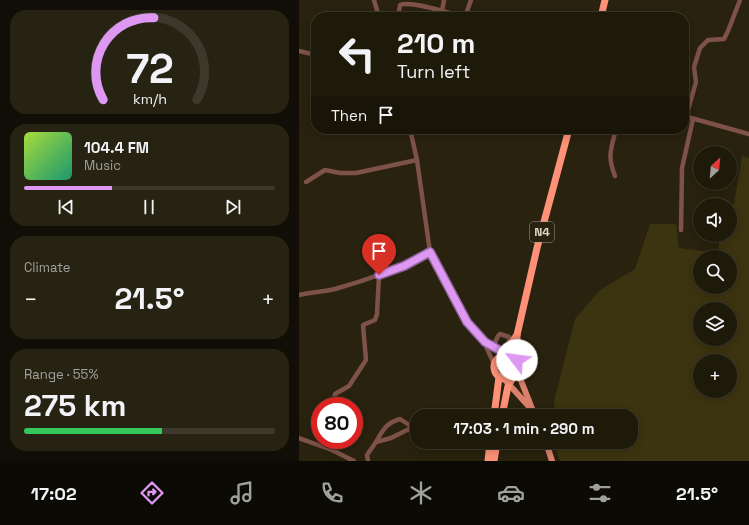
<!DOCTYPE html>
<html lang="en">
<head>
<meta charset="utf-8">
<style>
	body { margin:0; font-family:"Space Grotesk",sans-serif; background:#262313; color:#f1f3f6; height:100vh; display:flex; flex-direction:column; font-size:15px; white-space:nowrap }
	* { box-sizing:border-box; margin:0 }
	p { font-size:13px; color:#a1a19c }
	.icon { flex:none; width:22px; height:22px; fill:none; stroke:currentColor; stroke-width:2; stroke-linecap:round; stroke-linejoin:round }
	.map { position:relative; flex:1; overflow:hidden }
	.sheet { display:flex; flex-direction:column; gap:10px; padding:10px; background:#100e06; width:299px }
	.sheet>* { flex:none }
	.top-card { position:absolute; left:12px; top:12px; width:378px; height:122px; border-radius:16px; box-shadow:0 2px 10px #0003,0 0 0 1px #3c382b; background:#1e1a0a; color:#f1f3f6; overflow:hidden }
	.needle { width:26px; rotate:26deg }
	.tools { position:absolute; left:394px; top:146px; display:grid; gap:8px }
	.tools a { display:grid; place-items:center; width:44px; height:44px; border-radius:50%; background:#1e1a0a; box-shadow:0 2px 10px #0003,0 0 0 1px #3c382b; font-size:20px }
	.speed { position:absolute; left:12px; top:397px; display:flex; gap:8px; font-size:20px; font-weight:700; text-align:center }
	.speed>* { display:grid; place-content:center; width:52px; height:52px; border-radius:50%; background:#1e1a0a; box-shadow:0 2px 10px #0003,0 0 0 1px #3c382b; line-height:1 }
	.speed .limit { border:6px solid #d22; background:#fff; color:#111 }
	.pin { position:absolute; display:grid; place-items:center; width:34px; height:34px; color:#fff; margin:-41px -17px; border-radius:50% 50% 50% 0; rotate:-45deg; box-shadow:0 0 4px #0007 }
	.pin .icon { rotate:45deg }
	.me { position:absolute; width:44px; margin:-22px; rotate:300deg; stroke-linejoin:round; filter:drop-shadow(0 0 3px #0008) }
	.turn { display:flex; align-items:center; gap:14px; height:84px; padding:0 20px; font-size:18px }
	.turn .icon { width:52px; height:52px; stroke-width:2.5 }
	.turn b { display:block; font-size:28px; line-height:34px }
	.then { display:flex; align-items:center; height:38px; padding:0 20px; background:#0003; gap:8px; font-size:15px }
	.big { font-size:30px; font-weight:700; line-height:1.1 }
	.sheet .card { flex:1; display:flex; flex-direction:column; justify-content:center; gap:6px; min-width:0; padding:0 14px; border-radius:16px; background:#262313 }
	.sheet .dial { align-items:center; gap:0 }
	.dial svg { height:104px; overflow:visible; fill:none; stroke:#3c382b; stroke-width:7; stroke-linecap:round; text-anchor:middle }
	.dial text { fill:#f1f3f6; stroke:none }
	.song { display:flex; align-items:center; gap:12px }
	.cover { width:48px; height:48px; border-radius:6px; background:linear-gradient(135deg,hsl(80 70% 55%),hsl(160 70% 35%)) }
	.played { height:4px; border-radius:2px; background:linear-gradient(90deg,#de98f2 35%,#3c382b 35%) }
	.keys { display:flex; justify-content:space-around; direction:ltr }
	.heat { display:flex; justify-content:space-between; align-items:center; font-size:22px; direction:ltr }
	.charge { height:6px; border-radius:3px; background:linear-gradient(90deg,#34c759 55%,#3c382b 0) }
	.trip { position:absolute; left:111px; top:409px; width:228px; height:40px; border-radius:16px; background:#1e1a0a; box-shadow:0 2px 10px #0003,0 0 0 1px #3c382b; font-weight:700; line-height:40px; text-align:center }
	.tabs { display:flex; height:64px; justify-content:space-around; align-items:center; background:#0c0a04; color:#a1a19c }
	.tabs .icon { width:28px; height:28px }
	.tabs .on { color:#de98f2 }
	.tabs b { font-size:18px; color:#f1f3f6 }
	main { display:flex; flex:1; min-height:0 }
	.map>svg:first-child { display:block }
	.green { fill:#3c3310; fill-rule:evenodd }
	.lines { fill:none; stroke-linecap:round; stroke-linejoin:round }
	.minor { stroke:#7e5248; stroke-width:4.5 }
	.major { stroke:#da7f6b; stroke-width:6 }
	.highway { stroke:#ff9178; stroke-width:7 }
	.route-casing { stroke:#90639d; stroke-width:10 }
	.route { stroke:#de98f2; stroke-width:7 }
	.labels { text-anchor:middle; stroke-width:4; stroke-linejoin:round; paint-order:stroke }
	.shield { fill:#28220e; stroke:#a5a192; stroke-width:1 }
	.shield-label { font-size:12px; font-weight:bold; fill:#dad7cb }
</style>
</head>
<body>
<main>
<section class="sheet">
<div class="card dial"><svg viewBox="0 0 100 80">
<path d="M14 69A42 42 0 1 1 86 69"/>
<path d="M14 69A42 42 0 0 1 53 6" stroke="#de98f2"/>
<text x="50" y="56" font-size="32" font-weight="700">72</text>
<text x="50" y="72" font-size="11">km/h</text>
</svg></div>
<div class="card">
<div class="song"><i class="cover"></i><div><b>104.4 FM</b><p>Music</p></div></div>
<div class="played"></div>
<div class="keys"><svg class="icon" aria-label="previous" viewBox="0 0 24 24"><path d="M18 5L8 12l10 7zM5 5v14"/></svg><svg class="icon" aria-label="pause" viewBox="0 0 24 24"><path d="M8 5v14M16 5v14"/></svg><svg class="icon" aria-label="next" viewBox="0 0 24 24"><path d="M6 5l10 7-10 7zM19 5v14"/></svg></div>
</div>
<div class="card"><p>Climate</p>
<div class="heat"><a>−</a><b class="big">21.5°</b><a>+</a></div>
</div>
<div class="card"><p>Range · 55%</p><b class="big">275 km</b><div class="charge"></div></div>
</section>
<div class="map">
<svg width="450" height="461" viewBox="0 0 450 461">
	<rect width="100%" height="100%" fill="#28220e"/>
	<path class="green" d="M443 156 450 158V461H261L257 450 256 442H332V416H256L255 401 276 319 301 290 336 269 351 224H377L380 248 420 253V235H431L430 205 435 204ZM401 257H431V287H401ZM401 309H431V339H401ZM401 361H431V391H401Z"/>
	<g class="lines">
		<g class="minor">
			<path d="M75 0 80 17"/>
			<path d="M143 11 145 0"/>
			<path d="M99 17 101 5C112 0 152 14 166 17"/>
			<path d="M166 17 172 0"/>
			<path d="M0 51 17 55"/>
			<path d="M385 116 450 134"/>
			<path d="M387 117 397 82 395 67 401 48 409 40 425 39 429 31 441 0"/>
			<path d="M111 129 118 160 131 252 168 322 185 342 195 364"/>
			<path d="M316 176C308 156 312 149 317 129"/>
			<path d="M7 182 26 170 41 173H57L118 160"/>
			<path d="M382 230 383 168 394 119"/>
			<path d="M0 295C12 292 24 292 36 289 69 280 101 268 131 252"/>
			<path d="M185 342 209 355"/>
			<path d="M194 347 199 336 201 334 210 337V345"/>
			<path d="M34 406 36 394 50 386 67 360 64 325 76 320 78 314 80 275"/>
			<path d="M181 416 188 410 196 411"/>
			<path d="M214 416 217 414"/>
			<path d="M0 438 33 450 55 461"/>
			<path d="M33 440V450"/>
			<path d="M77 442C83 431 88 422 101 419L113 427"/>
			<path d="M69 461 68 455 77 442 92 438 118 425"/>
		</g>
		<g class="major">
			<path d="M219 373 236 416"/>
			<path d="M206 380 233 410"/>
			<path d="M247 442 253 461"/>
		</g>
		<g class="highway">
			<path d="M302 17 306 0"/>
			<circle cx="207" cy="367" r="12"/>
			<path d="M203 356 218 335"/>
			<path d="M218 360V335L238 248 270 129"/>
			<path d="M195 416 200 377"/>
			<path d="M203 416 209 386 214 378"/>
			<path d="M189 461 191 442"/>
			<path d="M195 461 198 442"/>
		</g>
	</g>
	<g class="lines">
		<defs>
			<path id="route" d="M80 275 105 266 131 252 168 322 186 342 218 360"/>
		</defs>
		<use href="#route" class="route-casing"/>
		<use href="#route" class="route"/>
	</g>
	<g class="labels">
		<rect class="shield" x="231" y="222" width="24" height="20" rx="3"/>
		<g class="shield-label">
			<text x="243" y="236">N4</text>
		</g>
	</g>
</svg>
<div class="tools">
<a><svg class="needle" viewBox="-14 -14 28 28"><path d="M0-13l5 13h-10z" fill="#e53935"/><path d="M0 13l5-13h-10z" fill="#a1a19c"/></svg></a>
<a><svg class="icon" aria-label="sound" viewBox="0 0 24 24"><path d="M4 9h4l5-4v14l-5-4H4zM17 9q2 3 0 6"/></svg></a>
<a><svg class="icon" aria-label="search" viewBox="0 0 24 24"><circle cx="10" cy="10" r="6"/><path d="M15 15l6 6"/></svg></a>
<a><svg class="icon" aria-label="layers" viewBox="0 0 24 24"><path d="M12 4l9 5-9 5-9-5zM3 14l9 5 9-5"/></svg></a>
<a>+</a>
</div>
<div class="speed"><div class="limit">80</div></div>
<div class="pin" style="left:80px;top:275px;background:#d93025"><svg class="icon" aria-label="arrive" viewBox="0 0 24 24"><path d="M6 21V4h12l-3 4 3 4H6"/></svg></div>
<svg class="me" style="left:218px;top:360px" viewBox="-20 -20 40 40"><circle r="19" fill="#fff"/><path d="M0-13L10 11 0 6-10 11z" fill="#de98f2"/></svg>
<div class="trip">17:03 · 1 min · 290 m</div>
<div class="top-card">
<div class="turn"><svg class="icon" aria-label="left" viewBox="0 0 24 24"><path d="M17 20v-9H6M10 6l-5 5 5 5"/></svg><div><b>210 m</b>Turn left</div></div>
<div class="then">Then<svg class="icon" aria-label="arrive" viewBox="0 0 24 24"><path d="M6 21V4h12l-3 4 3 4H6"/></svg></div>
</div>
</div>
</main>
<nav class="tabs">
<b>17:02</b>
<svg class="icon on" aria-label="directions" viewBox="0 0 24 24"><path d="M12 3l9 9-9 9-9-9zM9 14v-3h6M13 9l2 2-2 2"/></svg>
<svg class="icon" aria-label="music" viewBox="0 0 24 24"><path d="M9 18V5l10-2v13"/><circle cx="6" cy="18" r="3"/><circle cx="16" cy="16" r="3"/></svg>
<svg class="icon" aria-label="phone" viewBox="0 0 24 24"><path d="M5 4h4l2 5-3 2q2 4 5 5l2-3 5 2v4C11 20 4 13 5 4z"/></svg>
<svg class="icon" aria-label="climate" viewBox="0 0 24 24"><path d="M12 3v18M4 7l16 10M4 17L20 7"/></svg>
<svg class="icon" aria-label="car" viewBox="0 0 24 24"><path d="M5 17H2v-5l4-1 3-4h7l3 4 3 1v5h-3M9 17h6M6 11h13"/><circle cx="7" cy="17" r="2"/><circle cx="17" cy="17" r="2"/></svg>
<svg class="icon" aria-label="filters" viewBox="0 0 24 24"><path d="M4 7h16M4 17h16"/><circle cx="9" cy="7" r="2"/><circle cx="15" cy="17" r="2"/></svg>
<b>21.5°</b>
</nav>
</body>
</html>
